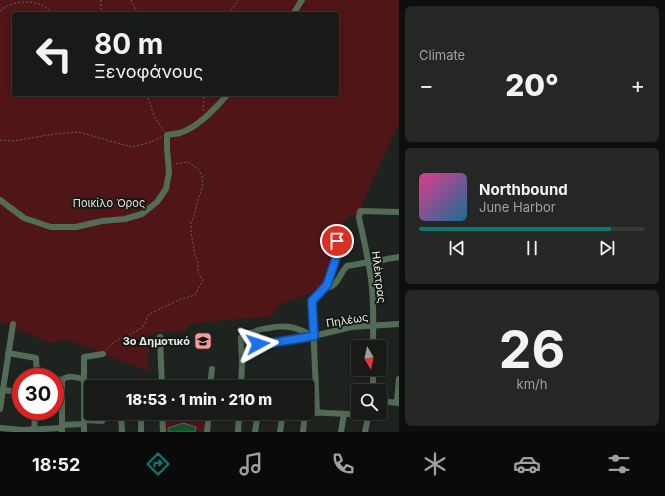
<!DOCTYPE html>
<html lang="en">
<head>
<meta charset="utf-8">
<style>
	body { margin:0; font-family:Inter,sans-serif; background:#242724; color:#f1f3f6; height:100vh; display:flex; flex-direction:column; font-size:15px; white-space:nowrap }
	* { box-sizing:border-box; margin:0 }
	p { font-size:13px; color:#9ea1a1 }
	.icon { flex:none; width:22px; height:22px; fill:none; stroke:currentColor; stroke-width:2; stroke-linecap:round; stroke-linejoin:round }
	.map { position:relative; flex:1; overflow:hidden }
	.sheet { display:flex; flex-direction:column; gap:6px; padding:6px; background:#0d0e0d; width:266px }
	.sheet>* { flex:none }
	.hud { position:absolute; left:12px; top:12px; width:327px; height:84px; border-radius:4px; box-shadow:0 2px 10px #0003,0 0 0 1px #363836; background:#171a17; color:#f1f3f6; overflow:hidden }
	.needle { width:26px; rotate:171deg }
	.buttons { position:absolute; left:351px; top:340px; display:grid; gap:8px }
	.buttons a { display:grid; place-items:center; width:36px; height:36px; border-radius:4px; background:#171a17; box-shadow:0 2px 10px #0003,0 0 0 1px #363836; font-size:20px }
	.speed { position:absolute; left:12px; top:368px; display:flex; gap:8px; font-size:20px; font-weight:700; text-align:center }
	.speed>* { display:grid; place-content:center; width:52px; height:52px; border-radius:50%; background:#171a17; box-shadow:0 2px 10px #0003,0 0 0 1px #363836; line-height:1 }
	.speed .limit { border:6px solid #d22; background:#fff; color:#111 }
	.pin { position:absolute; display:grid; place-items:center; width:34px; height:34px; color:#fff; margin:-17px; border:2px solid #fff; border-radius:50%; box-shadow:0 1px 4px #0007 }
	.me { position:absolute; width:44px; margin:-22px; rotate:85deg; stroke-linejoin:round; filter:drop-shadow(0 0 3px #0008) }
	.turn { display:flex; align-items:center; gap:14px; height:84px; padding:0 16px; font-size:18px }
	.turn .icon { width:52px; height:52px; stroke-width:2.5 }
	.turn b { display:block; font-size:28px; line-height:34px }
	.big { font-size:30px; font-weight:800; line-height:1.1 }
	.sheet .card { flex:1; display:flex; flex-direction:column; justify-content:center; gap:6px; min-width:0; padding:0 14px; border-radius:6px; background:#242724 }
	.sheet .dial { align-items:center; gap:0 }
	.dial b { font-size:52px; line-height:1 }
	.song { display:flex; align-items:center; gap:12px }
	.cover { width:48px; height:48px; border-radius:6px; background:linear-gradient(135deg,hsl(330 70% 55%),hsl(200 70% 35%)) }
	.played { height:4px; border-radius:2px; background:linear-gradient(90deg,#0f766e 85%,#363836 85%) }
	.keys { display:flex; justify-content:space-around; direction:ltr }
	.heat { display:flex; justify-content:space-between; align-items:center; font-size:22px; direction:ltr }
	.trip { position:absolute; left:84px; top:380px; width:230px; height:40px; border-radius:4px; background:#171a17; box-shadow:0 2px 10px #0003,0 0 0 1px #363836; font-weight:800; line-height:40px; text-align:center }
	.menu { display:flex; height:64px; justify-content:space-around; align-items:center; background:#090a09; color:#9ea1a1 }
	.menu .icon { width:28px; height:28px }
	.menu .current { color:#0f766e }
	.menu b { font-size:18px; color:#f1f3f6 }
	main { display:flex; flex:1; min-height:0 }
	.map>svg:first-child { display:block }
	.green { fill:#501517; fill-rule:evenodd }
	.building { fill:#13542a; stroke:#616661 }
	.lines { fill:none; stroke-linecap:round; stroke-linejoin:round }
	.path { stroke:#626662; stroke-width:1; stroke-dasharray:2 2; stroke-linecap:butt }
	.street { stroke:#536c58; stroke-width:6 }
	.route-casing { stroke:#114b97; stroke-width:10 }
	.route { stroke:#1a73e8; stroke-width:7 }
	.labels { text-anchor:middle; stroke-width:4; stroke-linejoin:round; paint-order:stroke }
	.park-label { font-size:11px; fill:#f2dbda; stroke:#151916 }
	.street-label { font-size:11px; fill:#e7eae7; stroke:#151916 }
	.poi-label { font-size:11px; font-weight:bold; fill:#e7eae7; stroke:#151916; text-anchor:end }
</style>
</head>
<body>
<main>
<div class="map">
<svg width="399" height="432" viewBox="0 0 399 432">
	<rect width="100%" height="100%" fill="#1f231f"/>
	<g class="green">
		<path d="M0 0H399V123L356 217 348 215 334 242 336 253 326 284 321 289 281 304 269 317 222 320 190 324 184 331 149 333 148 371 66 339 51 343 0 322ZM14 14H337V94H14Z"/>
		<path d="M202 420 205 424 204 432H165V421Z"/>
	</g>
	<path class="building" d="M183 423 196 427 195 432H170L168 431V428Z"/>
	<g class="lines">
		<g class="path">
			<path d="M131 0 138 14"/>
			<path d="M0 11C11 1 29 0 42 5 47 8 51 11 56 14"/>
			<path d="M101 14V0"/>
			<path d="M229 14 238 0"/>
			<path d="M147 94 154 116 164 131"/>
			<path d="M203 111 204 94"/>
			<path d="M0 140 14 141 54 134 78 132 132 147 148 143 162 137"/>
			<path d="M106 350 114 342 121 338 127 336 143 327 149 314 181 299 189 297 196 294C197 289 201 285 203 280L198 273V262L194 252V249L191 233V223L195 213 197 203 201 192 203 182 202 176 199 170 188 162 175 164"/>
		</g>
		<g class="street">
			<path d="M293 14 302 0"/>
			<path d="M0 200 24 218 51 227H76L102 221 125 219 142 214 157 202 166 189 169 172 167 148V135C171 134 176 134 180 133 199 127 215 108 228 94"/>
			<path d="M324 288C338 288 339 274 347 266L399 257"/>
			<path d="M254 332C258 329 264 329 269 328 288 324 297 328 314 336"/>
			<path d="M160 337 162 387"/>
			<path d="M373 347C373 327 374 308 372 288 370 264 364 241 359 218L360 211 399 212"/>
			<path d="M8 353 36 358 37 377"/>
			<path d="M373 369V391"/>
			<path d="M55 379 62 380C68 375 76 377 83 379"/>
			<path d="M62 380V432"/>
			<path d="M210 387 212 369"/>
			<path d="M241 387 242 364 241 337 244 334 254 332 256 334 258 343 260 345 314 336 351 327 399 324"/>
			<path d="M3 390 21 392"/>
			<path d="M380 401 399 403"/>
			<path d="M397 402 399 379"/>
			<path d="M0 409 13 324"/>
			<path d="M307 412 368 415"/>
			<path d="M121 413 122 432"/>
			<path d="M141 413V432"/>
			<path d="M162 413 163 432"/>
			<path d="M214 413 239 414"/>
			<path d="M317 413 312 301 327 285 337 255V241"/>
			<path d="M162 418H208"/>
			<path d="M84 420 102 421"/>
			<path d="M62 425 84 424"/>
			<path d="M0 428 23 430 62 428"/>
			<path d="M34 432 35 411"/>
			<path d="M84 432V357L103 354"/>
			<path d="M207 432 209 413"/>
			<path d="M238 432 239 413"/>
			<path d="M255 432 258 413"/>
			<path d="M280 432 283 413"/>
			<path d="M303 432 305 413"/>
			<path d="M341 432 344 414"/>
			<path d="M365 432 369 413"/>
		</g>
	</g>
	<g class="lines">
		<defs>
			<path id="route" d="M258 344 260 345 314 336 312 301 327 285 337 255V241"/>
		</defs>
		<use href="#route" class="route-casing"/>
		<use href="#route" class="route"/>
	</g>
	<defs>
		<symbol id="school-square" viewBox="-11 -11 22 22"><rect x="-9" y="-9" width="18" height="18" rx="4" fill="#f59b97" stroke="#151916"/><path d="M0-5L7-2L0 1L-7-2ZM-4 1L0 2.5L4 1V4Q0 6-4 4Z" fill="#111"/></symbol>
	</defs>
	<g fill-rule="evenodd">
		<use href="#school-square" x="193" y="331" width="20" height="20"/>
	</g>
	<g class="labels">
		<g class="park-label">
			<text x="109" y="207">Ποικίλο Όρος</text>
		</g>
		<g class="street-label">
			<text transform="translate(379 277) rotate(83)" y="4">Ηλέκτρας</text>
			<text transform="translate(347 320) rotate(-9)" y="4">Πηλέως</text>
		</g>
		<g class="poi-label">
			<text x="190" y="345">3ο Δημοτικό</text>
		</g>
	</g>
</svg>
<div class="buttons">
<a><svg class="needle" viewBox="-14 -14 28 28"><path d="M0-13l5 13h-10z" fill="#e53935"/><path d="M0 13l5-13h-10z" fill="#9ea1a1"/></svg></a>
<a><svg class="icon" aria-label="search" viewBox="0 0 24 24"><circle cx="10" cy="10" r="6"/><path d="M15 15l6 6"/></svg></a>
</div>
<div class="speed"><div class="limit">30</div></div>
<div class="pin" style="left:337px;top:241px;background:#d93025"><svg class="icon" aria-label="arrive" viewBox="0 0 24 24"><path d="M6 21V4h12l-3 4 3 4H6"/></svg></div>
<svg class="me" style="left:258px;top:344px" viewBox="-20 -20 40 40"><path d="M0-17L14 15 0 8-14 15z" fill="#1a73e8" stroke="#fff" stroke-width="4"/></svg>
<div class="trip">18:53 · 1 min · 210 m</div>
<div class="hud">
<div class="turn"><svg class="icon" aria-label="left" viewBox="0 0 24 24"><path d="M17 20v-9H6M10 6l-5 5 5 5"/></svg><div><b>80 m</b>Ξενοφάνους</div></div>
</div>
</div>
<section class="sheet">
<div class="card"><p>Climate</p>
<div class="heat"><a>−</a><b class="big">20°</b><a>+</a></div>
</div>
<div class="card">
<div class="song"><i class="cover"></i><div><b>Northbound</b><p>June Harbor</p></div></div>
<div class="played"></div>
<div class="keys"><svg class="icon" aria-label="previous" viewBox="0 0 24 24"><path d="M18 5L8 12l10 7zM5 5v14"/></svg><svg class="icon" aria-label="pause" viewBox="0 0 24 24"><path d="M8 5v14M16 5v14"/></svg><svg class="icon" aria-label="next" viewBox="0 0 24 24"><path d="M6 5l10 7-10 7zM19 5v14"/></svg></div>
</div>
<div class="card dial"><b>26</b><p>km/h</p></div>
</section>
</main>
<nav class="menu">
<b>18:52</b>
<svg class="icon current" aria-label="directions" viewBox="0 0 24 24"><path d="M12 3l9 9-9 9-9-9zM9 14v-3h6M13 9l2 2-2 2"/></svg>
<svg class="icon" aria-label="music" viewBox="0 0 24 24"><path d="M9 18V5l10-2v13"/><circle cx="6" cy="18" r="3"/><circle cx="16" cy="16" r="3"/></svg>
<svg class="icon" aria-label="phone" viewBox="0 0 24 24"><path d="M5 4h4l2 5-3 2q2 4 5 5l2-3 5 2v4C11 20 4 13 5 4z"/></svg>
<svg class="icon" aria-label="climate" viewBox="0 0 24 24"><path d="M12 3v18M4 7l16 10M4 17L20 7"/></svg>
<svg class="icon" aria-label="car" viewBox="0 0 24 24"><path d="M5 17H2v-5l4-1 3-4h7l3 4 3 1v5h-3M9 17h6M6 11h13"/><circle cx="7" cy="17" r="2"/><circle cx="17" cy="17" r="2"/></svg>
<svg class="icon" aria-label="filters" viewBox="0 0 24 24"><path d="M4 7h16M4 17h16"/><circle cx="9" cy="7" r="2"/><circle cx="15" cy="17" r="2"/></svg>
</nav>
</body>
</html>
